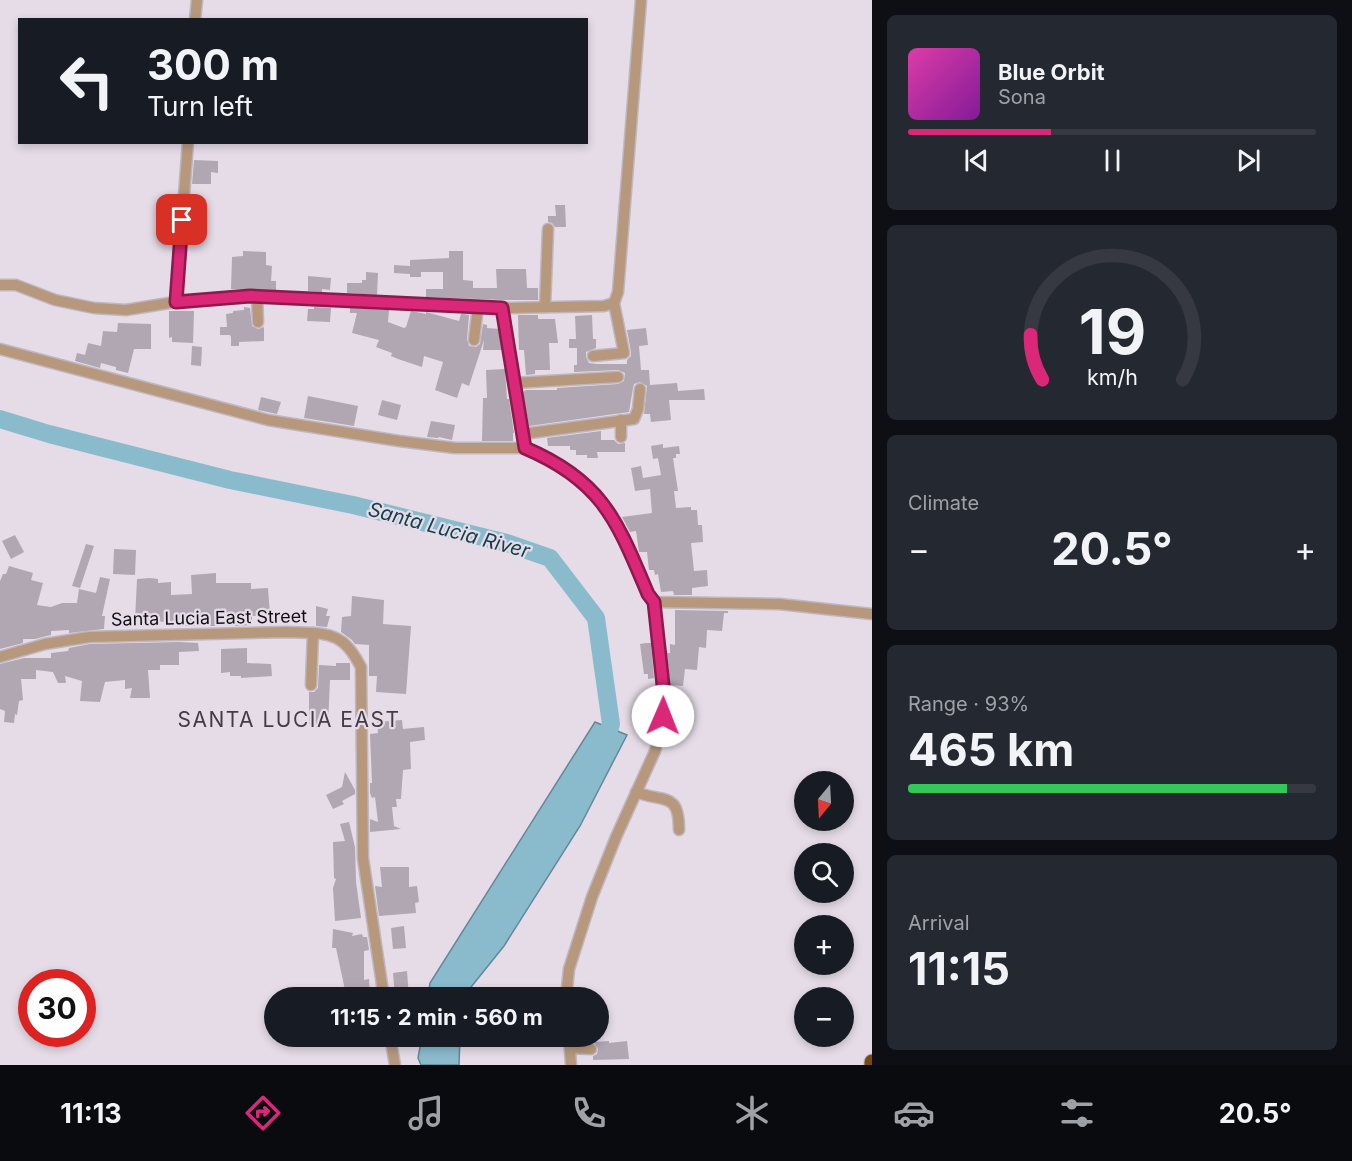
<!DOCTYPE html>
<html lang="en">
<head>
<meta charset="utf-8">
<style>
	body { margin:0; font-family:Inter,sans-serif; background:#242831; color:#f1f3f6; height:100vh; display:flex; flex-direction:column; font-size:22px; white-space:nowrap }
	* { box-sizing:border-box; margin:0 }
	p { font-size:20px; color:#9ea1a6 }
	.icon { flex:none; width:33px; height:33px; fill:none; stroke:currentColor; stroke-width:2; stroke-linecap:round; stroke-linejoin:round }
	.map { position:relative; flex:1; overflow:hidden }
	.side { display:flex; flex-direction:column; gap:15px; padding:15px; background:#0d0f14; width:480px }
	.side>* { flex:none }
	.top-card { position:absolute; left:18px; top:18px; width:570px; height:126px; border-radius:0px; box-shadow:0 3px 9px #0003; background:#171b24; color:#f1f3f6; overflow:hidden }
	.needle { width:39px; rotate:198deg }
	.fabs { position:absolute; left:794px; top:771px; display:grid; gap:12px }
	.fabs a { display:grid; place-items:center; width:60px; height:60px; border-radius:50%; background:#171b24; box-shadow:0 3px 9px #0003; font-size:30px }
	.speed { position:absolute; left:18px; top:969px; display:flex; gap:12px; font-size:30px; font-weight:700; text-align:center }
	.speed>* { display:grid; place-content:center; width:78px; height:78px; border-radius:50%; background:#171b24; box-shadow:0 3px 9px #0003; line-height:1 }
	.speed .limit { border:9px solid #d22; background:#fff; color:#111 }
	.pin { position:absolute; display:grid; place-items:center; width:51px; height:51px; color:#fff; margin:-26px; border-radius:12px; box-shadow:0 3px 9px #0006 }
	.me { position:absolute; width:66px; margin:-33px; rotate:1deg; stroke-linejoin:round; filter:drop-shadow(0 0 4px #0008) }
	.turn { display:flex; align-items:center; gap:21px; height:126px; padding:0 30px; font-size:27px }
	.turn .icon { width:78px; height:78px; stroke-width:2.5 }
	.turn b { display:block; font-size:42px; line-height:51px }
	.big { font-size:45px; font-weight:700; line-height:1.1 }
	.side .card { flex:1; display:flex; flex-direction:column; justify-content:center; gap:9px; min-width:0; padding:0 21px; border-radius:9px; background:#242831 }
	.side .dial { align-items:center; gap:0 }
	.dial svg { height:156px; overflow:visible; fill:none; stroke:#363941; stroke-width:7; stroke-linecap:round; text-anchor:middle }
	.dial text { fill:#f1f3f6; stroke:none }
	.song { display:flex; align-items:center; gap:18px }
	.cover { width:72px; height:72px; border-radius:9px; background:linear-gradient(135deg,hsl(320 70% 55%),hsl(290 70% 35%)) }
	.played { height:6px; border-radius:3px; background:linear-gradient(90deg,#db2777 35%,#363941 35%) }
	.keys { display:flex; justify-content:space-around; direction:ltr }
	.heat { display:flex; justify-content:space-between; align-items:center; font-size:33px; direction:ltr }
	.charge { height:9px; border-radius:4px; background:linear-gradient(90deg,#34c759 93%,#363941 0) }
	.trip { position:absolute; left:264px; top:987px; width:345px; height:60px; border-radius:30px; background:#171b24; box-shadow:0 3px 9px #0003; font-weight:700; line-height:60px; text-align:center }
	.tab-bar { display:flex; height:96px; justify-content:space-around; align-items:center; background:#090b0e; color:#9ea1a6 }
	.tab-bar .icon { width:42px; height:42px }
	.tab-bar .on { color:#db2777 }
	.tab-bar b { font-size:27px; color:#f1f3f6 }
	main { display:flex; flex:1; min-height:0 }
	.map>svg:first-child { display:block }
	.water { fill:#8abbcd; stroke:#658795; stroke-width:1.5 }
	.lines { fill:none; stroke-linecap:round; stroke-linejoin:round }
	.river { stroke:#8abbcd; stroke-width:18 }
	.building { fill:#b0a7b2 }
	.minor-casing { stroke:#bfb7c0; stroke-width:13 }
	.highway-casing { stroke:#bfb7c0; stroke-width:17 }
	.minor { stroke:#b7987d; stroke-width:10 }
	.highway { stroke:#794910; stroke-width:15 }
	.route-casing { stroke:#8e194d; stroke-width:15 }
	.route { stroke:#db2777; stroke-width:10 }
	.labels { text-anchor:middle; stroke-width:4.5; stroke-linejoin:round; paint-order:stroke }
	.street-label { font-size:18px; fill:#100d11; stroke:#e5dce7 }
	.water-label { font-size:20px; font-style:italic; fill:#123f4c; stroke:#e5dce7 }
	.quarter-label { font-size:21px; letter-spacing:1.5px; fill:#433c45; stroke:#e5dce7 }
</style>
</head>
<body>
<main>
<div class="map">
<svg width="872" height="1065" viewBox="0 0 872 1065">
	<rect width="100%" height="100%" fill="#e5dce7"/>
	<g class="water">
		<path d="M595 722 627 735 580 826 504 946 463 997H428L430 983Z"/>
		<path d="M422 1036 460 1037 459 1065H421L418 1058Z"/>
	</g>
	<g class="lines">
		<path class="river" d="M0 419 49 434 230 480 353 505 507 543 550 558 596 618 611 724 601 751"/>
	</g>
	<g class="building">
		<path d="M194 160 218 161V173L211 172V184H192Z"/>
		<path d="M555 205H565L566 227H555L552 223 548 222V216H556Z"/>
		<path d="M243 251 266 252V265L272 266 271 281H276V290L231 289 232 257 243 256Z"/>
		<path d="M449 251H463V280L473 281V288H497L496 269H526L527 288H538V300H503L426 297V289H443V272H421V277H410V274L394 273V265L410 266V260L449 258Z"/>
		<path d="M366 272 378 273 377 295 347 293V283H362V280H366Z"/>
		<path d="M308 276 331 278 330 290 322 289V292L308 291Z"/>
		<path d="M244 307 250 308 252 326 258 329 264 327V341L239 342V346H231V337L230 335H220V327H227L226 314 233 313V311L244 310Z"/>
		<path d="M314 307 331 308 330 322 307 321 308 309H314Z"/>
		<path d="M350 308 389 310 388 322 404 328 406 327 411 311 426 314V312L459 321 461 314H464L469 315 467 339 469 346 476 347 480 344 483 324 487 325V328L499 329 502 350H483L484 340 469 386 462 383 457 398 435 390 443 362 424 356 422 367 398 359 391 356 392 353 376 347 379 340 352 333 357 313H350Z"/>
		<path d="M169 311H194L193 343 172 342V337L169 338Z"/>
		<path d="M518 315H538V319H555L558 343H549L550 370H535V374L526 375 524 350H519Z"/>
		<path d="M592 315 593 339H596V348L586 352V357L589 363 596 364H627V360L631 356V352L627 330 646 328 648 345 639 346 641 370H649L650 385 677 383 678 391 704 389 705 400H669L671 420 651 422 650 414H644L647 386 640 382 634 384 633 388 629 412 529 426 523 392 526 390H557V388L618 384 624 381 625 373 618 370 574 372V365H577V348H569V339H576L575 316Z"/>
		<path d="M118 323 151 324V349H134L128 373 116 370V367L101 363 100 368 75 361 77 353 85 355 88 343 101 346 103 331 117 332Z"/>
		<path d="M192 346 202 347 201 366 191 365Z"/>
		<path d="M505 369 507 399H509L514 433H513V441H482L483 398H487L486 370Z"/>
		<path d="M308 396 358 406 354 426 304 418Z"/>
		<path d="M261 397 281 402 277 414 258 410Z"/>
		<path d="M382 400 401 405 397 420 378 415Z"/>
		<path d="M431 421 455 425 452 440 439 437 438 438 427 437Z"/>
		<path d="M601 431V440H614L618 444 625 443V452H597L598 458H587V455H576V450H570V446H548L547 438Z"/>
		<path d="M663 444V448L679 446 680 454H676V458H673L678 491H674L676 508 691 507V510H697L698 525H702L703 542 691 543 694 571 707 570 708 586 692 588V595H674L673 591 661 592 658 574 655 575 654 570H649L647 552H639L636 531 630 532 622 517 652 513 650 489 635 491 631 468 641 466 643 478 661 475 658 458 653 459 651 446Z"/>
		<path d="M15 535 24 552 11 559 2 541Z"/>
		<path d="M86 544 94 546 80 588 72 586Z"/>
		<path d="M114 549 136 550 135 575 113 574Z"/>
		<path d="M9 566 33 573 31 580 43 583 37 605 51 607 62 603H77L79 589 96 593 100 577 110 579 102 616H105L104 629 69 633V630L51 631V635L35 639H23V643L0 649V581L3 574H6Z"/>
		<path d="M216 573V583H251V589L268 588 270 615 252 616V625L235 626V624L218 625V626H183V623L135 620 137 579 150 578 158 579V583L171 582V595L192 594 191 575Z"/>
		<path d="M352 596 384 600 383 624 411 626 406 694 376 692 377 676H369V645L355 644 352 640 341 632 342 617 351 616Z"/>
		<path d="M316 606 328 609 326 616H330L327 627 316 626Z"/>
		<path d="M675 610 728 611V613H724L722 631 707 630 706 648 699 647 697 670 685 669 683 686 670 685 667 653H670V644L675 645Z"/>
		<path d="M180 642 198 643 199 651 179 652V665H160V670H148L150 698H130L132 688 125 689V680L105 682 100 702 80 701 82 681 65 676 66 683H58L53 672 36 670V679H21L23 700 19 701 17 715 15 714 14 723 4 722 5 711 0 709V664L24 658H51V653L68 651 69 648 90 644Z"/>
		<path d="M646 643H651L654 678 648 679V674H644L640 644Z"/>
		<path d="M247 648V663L271 664 272 676 241 678V676H230V672L221 673V649Z"/>
		<path d="M336 663H350V680H330L328 725 309 724V692H314L318 688 319 665 336 666Z"/>
		<path d="M402 720 403 729 424 727 425 740 410 742 411 769 403 770 401 799H396L397 807H392L394 826 401 829 370 832V819L378 822 375 797 372 798 370 793V783H372L370 734 378 733 377 722Z"/>
		<path d="M345 772 355 790V794L342 801 344 804 333 809 326 795 342 787Z"/>
		<path d="M349 822 355 847 356 882 361 918 335 921 333 888 336 879 334 878 333 842 345 841 340 824Z"/>
		<path d="M380 867H409V887L417 886 419 902 415 903 416 913 379 916 375 886 382 887Z"/>
		<path d="M404 926 406 948 393 949 391 928Z"/>
		<path d="M333 929 353 933 352 936 362 934 363 937H367L369 950 364 951V980L369 979 370 998H328V992L345 990 336 948H332Z"/>
		<path d="M407 971 409 998H395L393 973Z"/>
		<path d="M609 1041V1043L627 1041 629 1059 593 1060V1056L597 1054 598 1049 594 1042Z"/>
	</g>
	<g class="lines">
		<defs>
			<g id="minor">
				<path d="M195 20 197 0"/>
				<path d="M0 285H16L55 300 94 308 126 310 169 303 250 296 503 308 604 306 614 303 618 292 641 0"/>
				<path d="M257 296 258 322"/>
				<path d="M176 302 188 142"/>
				<path d="M545 307 548 229"/>
				<path d="M503 308 523 439"/>
				<path d="M474 340 478 306"/>
				<path d="M0 349 268 420 399 441 455 448H525L558 464 579 479 599 498 612 515 623 535 648 594 654 602 779 604 872 614"/>
				<path d="M593 356 624 353 614 303"/>
				<path d="M514 383 618 377"/>
				<path d="M621 420V437"/>
				<path d="M523 434 634 419 638 409 640 389"/>
				<path d="M0 657 45 644 89 637 287 632 313 633C339 634 349 644 361 667L363 858 384 998"/>
				<path d="M311 685 313 633"/>
				<path d="M636 792C664 803 679 791 679 830"/>
				<path d="M566 998 569 969 592 897 616 837 655 751 661 729 664 701 654 602"/>
				<path d="M390 1036 395 1065"/>
				<path d="M569 1036 571 1065"/>
				<path d="M570 1048 591 1049"/>
			</g>
			<path id="highway" d="M872 1065V1062"/>
		</defs>
		<use href="#minor" class="minor-casing"/>
		<use href="#highway" class="highway-casing"/>
		<use href="#minor" class="minor"/>
		<use href="#highway" class="highway"/>
	</g>
	<g class="lines">
		<defs>
			<path id="route" d="M182 220 176 302 250 296 502 308 525 448C603 481 617 521 648 594L654 602 663 685V716"/>
		</defs>
		<use href="#route" class="route-casing"/>
		<use href="#route" class="route"/>
	</g>
	<g class="labels">
		<g class="street-label">
			<text transform="translate(209 618) rotate(-1)" y="6">Santa Lucia East Street</text>
		</g>
		<g class="water-label">
			<text transform="translate(449 530) rotate(15)" y="7">Santa Lucia River</text>
		</g>
		<g class="quarter-label">
			<text x="289" y="727">SANTA LUCIA EAST</text>
		</g>
	</g>
</svg>
<div class="fabs">
<a><svg class="needle" viewBox="-14 -14 28 28"><path d="M0-13l5 13h-10z" fill="#e53935"/><path d="M0 13l5-13h-10z" fill="#9ea1a6"/></svg></a>
<a><svg class="icon" aria-label="search" viewBox="0 0 24 24"><circle cx="10" cy="10" r="6"/><path d="M15 15l6 6"/></svg></a>
<a>+</a>
<a>−</a>
</div>
<div class="speed"><div class="limit">30</div></div>
<div class="pin" style="left:182px;top:220px;background:#d93025"><svg class="icon" aria-label="arrive" viewBox="0 0 24 24"><path d="M6 21V4h12l-3 4 3 4H6"/></svg></div>
<svg class="me" style="left:663px;top:716px" viewBox="-20 -20 40 40"><circle r="19" fill="#fff"/><path d="M0-13L10 11 0 6-10 11z" fill="#db2777"/></svg>
<div class="trip">11:15 · 2 min · 560 m</div>
<div class="top-card">
<div class="turn"><svg class="icon" aria-label="left" viewBox="0 0 24 24"><path d="M17 20v-9H6M10 6l-5 5 5 5"/></svg><div><b>300 m</b>Turn left</div></div>
</div>
</div>
<section class="side">
<div class="card">
<div class="song"><i class="cover"></i><div><b>Blue Orbit</b><p>Sona</p></div></div>
<div class="played"></div>
<div class="keys"><svg class="icon" aria-label="previous" viewBox="0 0 24 24"><path d="M18 5L8 12l10 7zM5 5v14"/></svg><svg class="icon" aria-label="pause" viewBox="0 0 24 24"><path d="M8 5v14M16 5v14"/></svg><svg class="icon" aria-label="next" viewBox="0 0 24 24"><path d="M6 5l10 7-10 7zM19 5v14"/></svg></div>
</div>
<div class="card dial"><svg viewBox="0 0 100 80">
<path d="M14 69A42 42 0 1 1 86 69"/>
<path d="M14 69A42 42 0 0 1 8 46" stroke="#db2777"/>
<text x="50" y="56" font-size="32" font-weight="700">19</text>
<text x="50" y="72" font-size="11">km/h</text>
</svg></div>
<div class="card"><p>Climate</p>
<div class="heat"><a>−</a><b class="big">20.5°</b><a>+</a></div>
</div>
<div class="card"><p>Range · 93%</p><b class="big">465 km</b><div class="charge"></div></div>
<div class="card"><p>Arrival</p><b class="big">11:15</b></div>
</section>
</main>
<nav class="tab-bar">
<b>11:13</b>
<svg class="icon on" aria-label="directions" viewBox="0 0 24 24"><path d="M12 3l9 9-9 9-9-9zM9 14v-3h6M13 9l2 2-2 2"/></svg>
<svg class="icon" aria-label="music" viewBox="0 0 24 24"><path d="M9 18V5l10-2v13"/><circle cx="6" cy="18" r="3"/><circle cx="16" cy="16" r="3"/></svg>
<svg class="icon" aria-label="phone" viewBox="0 0 24 24"><path d="M5 4h4l2 5-3 2q2 4 5 5l2-3 5 2v4C11 20 4 13 5 4z"/></svg>
<svg class="icon" aria-label="climate" viewBox="0 0 24 24"><path d="M12 3v18M4 7l16 10M4 17L20 7"/></svg>
<svg class="icon" aria-label="car" viewBox="0 0 24 24"><path d="M5 17H2v-5l4-1 3-4h7l3 4 3 1v5h-3M9 17h6M6 11h13"/><circle cx="7" cy="17" r="2"/><circle cx="17" cy="17" r="2"/></svg>
<svg class="icon" aria-label="filters" viewBox="0 0 24 24"><path d="M4 7h16M4 17h16"/><circle cx="9" cy="7" r="2"/><circle cx="15" cy="17" r="2"/></svg>
<b>20.5°</b>
</nav>
</body>
</html>
